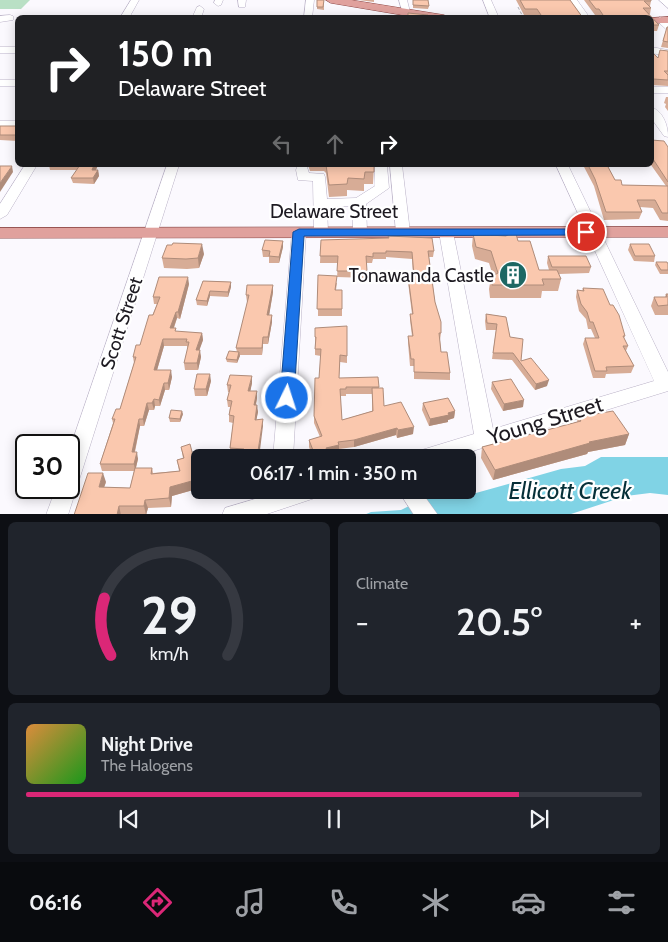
<!DOCTYPE html>
<html lang="en">
<head>
<meta charset="utf-8">
<style>
	body { margin:0; font-family:Cabin,sans-serif; background:#20242c; color:#f1f3f6; height:100vh; display:flex; flex-direction:column; font-size:19px; white-space:nowrap }
	* { box-sizing:border-box; margin:0 }
	p { font-size:16px; color:#9ea1a6 }
	.icon { flex:none; width:28px; height:28px; fill:none; stroke:currentColor; stroke-width:2; stroke-linecap:round; stroke-linejoin:round }
	.map { position:relative; height:514px; overflow:hidden }
	.side { display:flex; flex-direction:column; gap:8px; padding:8px; background:#0d0f14; flex:1 }
	.side>* { flex:none }
	.top-card { position:absolute; left:15px; top:15px; width:639px; height:152px; border-radius:8px; box-shadow:0 2px 12px #0003; background:#202124; color:#fff; overflow:hidden }
	.speed { position:absolute; left:15px; top:434px; display:flex; gap:10px; font-size:25px; font-weight:700; text-align:center }
	.speed>* { display:grid; place-content:center; width:65px; height:65px; border-radius:50%; background:#171b24; box-shadow:0 2px 12px #0003; line-height:1 }
	.speed .limit { border:2px solid #111; border-radius:8px; background:#fff; color:#111 }
	.pin { position:absolute; display:grid; place-items:center; width:42px; height:42px; color:#fff; margin:-21px; border:2px solid #fff; border-radius:50%; box-shadow:0 1px 5px #0007 }
	.me { position:absolute; width:55px; margin:-28px; rotate:4deg; stroke-linejoin:round; filter:drop-shadow(0 0 4px #0008) }
	.turn { display:flex; align-items:center; gap:18px; height:105px; padding:0 20px; font-size:22px }
	.turn .icon { width:65px; height:65px; stroke-width:2.5 }
	.turn b { display:block; font-size:35px; line-height:42px }
	.lanes { display:flex; align-items:center; height:48px; padding:0 20px; background:#0003; justify-content:center; gap:25px; direction:ltr }
	.lanes .off { opacity:.35 }
	.big { font-size:38px; font-weight:600; line-height:1.1 }
	.side .widget { flex:1; display:flex; flex-direction:column; justify-content:center; gap:8px; min-width:0; padding:0 18px; border-radius:8px; background:#20242c }
	.side .dial { align-items:center; gap:0 }
	.dial svg { height:130px; overflow:visible; fill:none; stroke:#363941; stroke-width:7; stroke-linecap:round; text-anchor:middle }
	.dial text { fill:#f1f3f6; stroke:none }
	.song { display:flex; align-items:center; gap:15px }
	.cover { width:60px; height:60px; border-radius:8px; background:linear-gradient(135deg,hsl(30 70% 55%),hsl(120 70% 35%)) }
	.played { height:5px; border-radius:2px; background:linear-gradient(90deg,#db2777 80%,#363941 80%) }
	.keys { display:flex; justify-content:space-around; direction:ltr }
	.heat { display:flex; justify-content:space-between; align-items:center; font-size:28px; direction:ltr }
	.side .tiles { flex:1; display:grid; gap:8px; grid-template-columns:1fr 1fr }
	.widget:last-child { grid-column:span 2 }
	.trip { position:absolute; left:191px; top:449px; width:285px; height:50px; border-radius:8px; background:#171b24; box-shadow:0 2px 12px #0003; font-weight:600; line-height:50px; text-align:center }
	.tabs { display:flex; height:80px; justify-content:space-around; align-items:center; background:#090b0e; color:#9ea1a6 }
	.tabs .icon { width:35px; height:35px }
	.tabs .current { color:#db2777 }
	.tabs b { font-size:22px; color:#f1f3f6 }
	.map>svg:first-child { display:block }
	.green { fill:#b9e0c5 }
	.water { fill:#80d3e5 }
	.lines { fill:none; stroke-linecap:round; stroke-linejoin:round }
	.minor-casing { stroke:#bab2c7; stroke-width:1 }
	.major-casing { stroke:#8f4947; stroke-width:1 }
	.path { stroke:#b2b0b5; stroke-width:1; stroke-dasharray:3 2; stroke-linecap:butt }
	.minor { fill:#fff; fill-rule:evenodd }
	.major { fill:#e0a19d; fill-rule:evenodd }
	.wall { fill:#d7ac96; fill-rule:evenodd }
	.shaded-wall { fill:#af8c7a }
	.building { fill:#fac8ae; stroke:#af8c7a }
	.route { fill:#1a73e8; stroke:#114b97 }
	.labels { text-anchor:middle; stroke-width:4.5; stroke-linejoin:round; paint-order:stroke }
	.street-label { font-size:19px; fill:#1d1a21; stroke:#fff }
	.poi-label { font-size:19px; fill:#1d1a21; stroke:#fff; text-anchor:end }
	.near-street-label { font-size:22px; fill:#1d1a21; stroke:#fff }
	.near-water-label { font-size:24px; font-style:italic; fill:#063038; stroke:#fff }
</style>
</head>
<body>
<div class="map">
<svg width="668" height="515" viewBox="0 0 668 515">
	<rect width="100%" height="100%" fill="#fbf9fe"/>
	<path class="green" d="M0 0H30L21 9H0Z"/>
	<path class="water" d="M601 457H668V495L650 493 626 496 568 515H364L371 512 401 510 427 497 447 491 476 493 561 469 585 466Z"/>
	<g class="lines">
		<defs>
			<g id="minor">
				<path d="M131 0H139L129 18H120Z"/>
				<path d="M215 0H223L221 5 218 6 214 3Z"/>
				<path d="M238 0H246L245 7H239Z"/>
				<path d="M306 0H314L312 18H304Z"/>
				<path d="M399 0H407L410 12 409 14H403Z"/>
				<path d="M483 0H491L499 18H490Z"/>
				<path d="M569 0H577L590 18H581Z"/>
				<path d="M659 0H668V8Z"/>
				<path d="M200 6 204 9 201 18H192L197 7Z"/>
				<path d="M10 15 13 16V20L0 22V16Z"/>
				<path d="M660 17 668 23V31L656 20Z"/>
				<rect x="0" y="47" width="18" height="6"/>
				<path d="M651 47 668 50V56L651 53Z"/>
				<rect x="0" y="80" width="18" height="6"/>
				<rect x="651" y="87" width="17" height="6"/>
				<path d="M651 107C663 111 668 125 668 137L664 136 651 118Z"/>
				<rect x="0" y="121" width="18" height="6"/>
				<path d="M25 165H37L7 215 0 219V204Z"/>
				<path d="M167 165H179L68 515H46L56 488H69V451Z"/>
				<path d="M375 165 387 166 389 188 366 204 367 232 365 235H355L353 232 352 206 327 207 328 232 326 235H316L314 232 313 181 298 180 296 170 297 167H307L309 173 324 174 325 177 327 199 356 198 375 186Z"/>
				<path d="M390 165H402L410 232 408 235H398L396 232Z"/>
				<path d="M556 165H568L668 372V391L450 458H412L415 452 474 434 439 232 441 229H451L453 232 493 429 654 381Z"/>
				<path d="M299 228 304 229 306 232 293 458H273L292 232 294 229Z"/>
				<path d="M285 490H324L321 496 264 515H222L225 508Z"/>
				<path d="M398 490H420L438 515H414Z"/>
			</g>
			<g id="major">
				<path d="M326 0H351L444 15 449 18H420L331 3Z"/>
				<path d="M668 17V23H651V18H648Z"/>
				<path d="M668 227V237L0 238V228Z"/>
			</g>
		</defs>
		<use href="#minor" class="minor-casing"/>
		<use href="#major" class="major-casing"/>
		<path class="path" d="M518 7 523 17"/>
		<use href="#minor" class="minor"/>
		<use href="#major" class="major"/>
	</g>
	<g class="wall">
		<path d="M324 0V10L317 9V7Z"/>
		<path d="M359 0H374V2Z"/>
		<path d="M413 0 429 6 428 9 413 8Z"/>
		<path d="M516 0H570L583 18H538L536 15H524Z"/>
		<path d="M584 0H651V1L650 6 651 8 650 14H648L659 25 657 31H651V18H600L598 15H595Z"/>
		<path d="M667 27H668V48L661 47Z"/>
		<path d="M651 51 658 58 668 51V86L652 85 651 84Z"/>
		<path d="M666 97H668V111L665 107 666 104 664 103Z"/>
		<path d="M0 126H18V141L0 140Z"/>
		<path d="M651 140 668 147V221L660 220 653 208 640 207 642 212 639 219 604 220 594 186 583 165H607L615 180 622 185 666 186 651 165Z"/>
		<path d="M49 165H98L96 170H98L99 176 94 184 73 183 71 178 77 170H50Z"/>
		<path d="M308 165H374L373 184H364V191L347 190V196L329 197 326 173 324 171H310Z"/>
		<path d="M473 234 518 241 539 270H549L547 263 548 256 591 267 589 273 559 274 561 279 558 291H542L541 298H490L489 289 491 277 493 276 489 263 475 259 472 246Z"/>
		<path d="M321 240 434 251 433 257H429L435 302 441 333 440 340 441 352 450 373V380L414 379V366H410L408 343V336H412L410 320V314H412L408 282V276H413L412 259 386 257V259H373L372 263H366L367 278 337 277 338 263H320Z"/>
		<path d="M283 241V247L279 263H269V257H263L262 250Z"/>
		<path d="M630 244 655 256 654 262 634 261 628 250Z"/>
		<path d="M204 254 199 268 187 269 164 268 162 258Z"/>
		<path d="M656 262 668 264V274H660L655 265Z"/>
		<path d="M318 275 337 283 336 290H342V316H318Z"/>
		<path d="M203 281 231 282V287L228 297 210 296 207 306 197 305 196 300Z"/>
		<path d="M189 284 180 319 177 318 174 328 176 332 202 333 203 340 199 350 201 357 198 370H185L184 363 188 349 187 346H164L157 370 172 377 169 390H165L160 406H155L154 410H149L144 426H140L135 452 138 459 136 468H152L153 473 179 471 177 460 183 458 181 447 199 479 200 488 172 496 171 507 148 508 146 515H74L106 482 104 487 130 488 134 471H102L100 464 113 423 112 419 120 409 134 363 133 357 140 345 157 304H154L153 297Z"/>
		<path d="M273 285V292L269 315H272V322L268 344H263L262 355H240L237 363 227 362 226 359 237 352 236 348 248 302H247L246 295Z"/>
		<path d="M583 288 610 305 625 336 624 338 628 346 626 351 634 366 631 373 606 374 605 378H593L583 344 585 338H595L591 329H588L586 319 579 311 576 297 577 290 582 291Z"/>
		<path d="M666 294H668V315H655L651 306 654 297H665Z"/>
		<path d="M486 314 506 317 510 337 521 361 547 386 535 390 512 360 492 359 496 330H486L485 321Z"/>
		<path d="M315 328 347 356V363L340 362 339 378 379 387 384 406 413 434 397 438 396 435 354 447 339 449V452L329 454 330 458H313L309 447V440L320 437 314 423V416L319 378 321 356 315 355ZM346 394H372V411L342 420 340 396H346Z"/>
		<path d="M211 381 207 396H195L194 389Z"/>
		<path d="M492 382 523 407 503 411 491 389Z"/>
		<path d="M252 383 250 391 257 398 256 405 258 412 256 420 263 426 243 456 230 455V448L233 423 229 422V415L230 407H228L227 400 229 392H228L227 385Z"/>
		<path d="M423 403 455 411 454 418 448 420V422L429 426 422 410Z"/>
		<path d="M183 414 180 422H170L169 418Z"/>
		<path d="M578 417 629 434 625 445 588 452 587 454 493 480 481 458 482 447 577 422Z"/>
	</g>
	<g class="shaded-wall">
		<path d="M94 165H98L93 176 92 170Z"/>
		<path d="M12 166 13 172 0 192V183Z"/>
		<path d="M98 170 99 176 94 184 93 178Z"/>
		<path d="M283 241V247L279 263V257Z"/>
		<path d="M202 244 204 254 199 268 198 258Z"/>
		<path d="M188 277 189 284 180 319 178 312Z"/>
		<path d="M231 282V287L228 297V292Z"/>
		<path d="M273 285V292L268 322 267 315Z"/>
		<path d="M210 291V296L207 306V301Z"/>
		<path d="M176 312 177 318 171 335 170 328Z"/>
		<path d="M272 315V322L268 344V337Z"/>
		<path d="M202 333 203 340 197 357 196 350Z"/>
		<path d="M263 337V344L262 355V348Z"/>
		<path d="M163 339 164 346 155 377 154 370Z"/>
		<path d="M200 350 201 357 198 370 197 363Z"/>
		<path d="M239 352 240 356 237 363V360Z"/>
		<path d="M171 370 172 377 169 390 168 383Z"/>
		<path d="M210 374 211 381 207 396 206 389Z"/>
		<path d="M252 376V383L249 398 248 391Z"/>
		<path d="M549 380 547 386 535 390 536 384Z"/>
		<path d="M164 383 165 390 160 406 159 400Z"/>
		<path d="M257 391V398L254 412V405Z"/>
		<path d="M154 399 155 406 154 410 152 403Z"/>
		<path d="M524 400 523 407 503 411 504 404Z"/>
		<path d="M147 403 149 410 144 426 143 419Z"/>
		<path d="M257 405 258 412 255 427V420Z"/>
		<path d="M182 411 183 414 180 422V419Z"/>
		<path d="M455 411 454 418 448 420V422L429 426 430 419 448 413Z"/>
		<path d="M139 419 140 426 133 459 132 452Z"/>
		<path d="M263 419V426L259 458 258 451Z"/>
		<path d="M414 427 413 434 397 438 398 430Z"/>
		<path d="M397 428 396 435 354 447V440Z"/>
		<path d="M629 434 625 445 588 452 587 454 493 480 495 470 589 442Z"/>
		<path d="M339 445V452L326 455V448Z"/>
		<path d="M137 452 138 459 135 471 134 464Z"/>
		<path d="M103 473 106 482 101 496 99 487Z"/>
		<path d="M199 479 200 488 172 496 171 507 169 498 170 487Z"/>
		<path d="M145 500 148 508 146 515 144 506Z"/>
		<path d="M119 506 121 515H117Z"/>
	</g>
	<g class="building">
		<path d="M317 0H324L323 7H317Z"/>
		<path d="M413 0H428L429 6 413 5Z"/>
		<path d="M520 0H570L583 18H543L537 9H525Z"/>
		<path d="M589 0H651V1H644L651 8H643L659 25H652L651 26V18H605L599 9H596Z"/>
		<path d="M408 13 428 15V18H408Z"/>
		<path d="M667 27H668V42L663 41Z"/>
		<path d="M660 50 668 51V71H664L668 75V80L653 79 651 76V51L658 58Z"/>
		<rect x="0" y="126" width="18" height="9"/>
		<path d="M651 140 664 141 668 147V182L653 159H651Z"/>
		<path d="M80 165H94L92 170H98L93 178H71Z"/>
		<path d="M326 165H374V172H365L364 179 348 178 347 184 329 185Z"/>
		<path d="M588 165H607L615 180H621L622 185 668 186V213H662L655 200H637L642 212H606L595 179Z"/>
		<path d="M0 166H12L0 183Z"/>
		<path d="M473 234 506 236 509 234H516L518 241H530L539 270H557L561 279H542L544 285H492L491 277 498 273 491 251 476 247Z"/>
		<path d="M388 236 432 238 434 251H428L435 302 441 322V333H439L441 352H447L450 373 414 372V359H411L408 336H413L410 314H413L408 276H414L412 252 386 251V253H373V257L366 256 367 271H337L338 256H320L321 240 389 238Z"/>
		<path d="M265 240 283 241 279 257 269 256 270 251 262 250Z"/>
		<path d="M173 243 202 244 198 258 186 259 162 258 167 245H172Z"/>
		<path d="M630 244H649L655 256H635Z"/>
		<path d="M548 256H586L591 267H552Z"/>
		<path d="M656 262H667L668 264V270H661Z"/>
		<path d="M318 275 337 276 335 290H342V309H317Z"/>
		<path d="M159 277H188L178 312H176L170 328H176L175 331 202 333 196 350H200L197 363H184L189 342H186L187 339H163L154 370H171L168 383H164L159 400 154 399 152 403H147L143 419H139L132 452H137L134 464H100L115 419H112L116 409H120L136 357H133L136 345H140L149 315H153L160 297H153Z"/>
		<path d="M203 281 231 282 228 292 210 291 207 301 196 300Z"/>
		<path d="M247 285H273L267 315H272L268 337H263L262 348H236L249 295H246Z"/>
		<path d="M583 288 603 289 610 305H613L619 315 625 336H623L628 346H623L634 366 606 367 607 371H595L585 338H599L593 322H590L587 312 581 304 577 290 584 291Z"/>
		<path d="M666 294H668V305L658 306 654 297H667Z"/>
		<path d="M486 314 506 317 510 337 523 339 521 361 531 358 549 380 536 384 513 353H493L497 324 487 323Z"/>
		<path d="M347 326V356L340 355 339 378 378 377 379 387H346V389H340L342 420 373 411 372 388H383L384 406 401 402 414 427 398 430 397 428 354 440 338 442 339 445 326 448 330 457 316 458 309 440 322 436 314 416 315 378H319L321 349H315L316 337H315V328Z"/>
		<path d="M229 351 239 352 237 360 226 359Z"/>
		<path d="M197 374H210L206 389H194Z"/>
		<path d="M230 375 252 376 248 391H257L254 405H257L255 420 263 419 258 451 261 452 259 458H242L244 449 230 448 234 416 229 415 232 401 227 400 231 385H227Z"/>
		<path d="M511 379 524 400 504 404 492 382Z"/>
		<path d="M448 398 455 411 448 413 449 415 430 419 423 403Z"/>
		<path d="M171 410 182 411 180 419 169 418Z"/>
		<path d="M613 411 629 434 589 442 590 443 495 470 482 447 581 421 578 417Z"/>
		<path d="M190 444 199 479 170 487 169 498 145 500 144 506H119L117 515H74L88 473H103L99 487 130 488 135 468H152L151 474 180 471 177 460 184 458 181 447Z"/>
	</g>
	<path class="route" d="M299 229H586L591 232 586 235 304 236 294 398 292 402 287 404 282 402 280 398 293 232Z"/>
	<defs>
		<symbol id="building-disc" viewBox="-11 -11 22 22"><circle r="9.5" fill="#1d6864" stroke="#fff"/><path d="M-4-6H4V6H1V3H-1V6H-4ZM-2.5-4.3h1.7v1.8h-1.7ZM.8-4.3h1.7v1.8H.8ZM-2.5-1h1.7V.8h-1.7ZM.8-1h1.7V.8H.8Z" fill="#fff"/></symbol>
	</defs>
	<g fill-rule="evenodd">
		<use href="#building-disc" x="497" y="259" width="32" height="32"/>
	</g>
	<g class="labels">
		<g class="street-label">
			<text x="334" y="218">Delaware Street</text>
			<text transform="translate(121 323) rotate(-72)" y="7">Scott Street</text>
		</g>
		<g class="poi-label">
			<text x="494" y="282">Tonawanda Castle</text>
		</g>
		<g class="near-street-label">
			<text transform="translate(545 420) rotate(-17)" y="8">Young Street</text>
		</g>
		<g class="near-water-label">
			<text x="570" y="499">Ellicott Creek</text>
		</g>
	</g>
</svg>
<div class="speed"><div class="limit">30</div></div>
<div class="pin" style="left:586px;top:232px;background:#d93025"><svg class="icon" aria-label="arrive" viewBox="0 0 24 24"><path d="M6 21V4h12l-3 4 3 4H6"/></svg></div>
<svg class="me" style="left:287px;top:398px" viewBox="-20 -20 40 40"><circle r="17" fill="#1a73e8" stroke="#fff" stroke-width="3"/><path d="M0-11L8 9 0 5-8 9z" fill="#fff"/></svg>
<div class="trip">06:17 · 1 min · 350 m</div>
<div class="top-card">
<div class="turn"><svg class="icon" aria-label="right" viewBox="0 0 24 24"><path d="M7 20v-9h11M14 6l5 5-5 5"/></svg><div><b>150 m</b>Delaware Street</div></div>
<div class="lanes"><svg class="icon off" aria-label="left" viewBox="0 0 24 24"><path d="M17 20v-9H6M10 6l-5 5 5 5"/></svg><svg class="icon off" aria-label="ahead" viewBox="0 0 24 24"><path d="M12 20V5M6 11l6-6 6 6"/></svg><svg class="icon" aria-label="right" viewBox="0 0 24 24"><path d="M7 20v-9h11M14 6l5 5-5 5"/></svg></div>
</div>
</div>
<section class="side">
<div class="tiles">
<div class="widget dial"><svg viewBox="0 0 100 80">
<path d="M14 69A42 42 0 1 1 86 69"/>
<path d="M14 69A42 42 0 0 1 10 34" stroke="#db2777"/>
<text x="50" y="56" font-size="32" font-weight="700">29</text>
<text x="50" y="72" font-size="11">km/h</text>
</svg></div>
<div class="widget"><p>Climate</p>
<div class="heat"><a>−</a><b class="big">20.5°</b><a>+</a></div>
</div>
<div class="widget">
<div class="song"><i class="cover"></i><div><b>Night Drive</b><p>The Halogens</p></div></div>
<div class="played"></div>
<div class="keys"><svg class="icon" aria-label="previous" viewBox="0 0 24 24"><path d="M18 5L8 12l10 7zM5 5v14"/></svg><svg class="icon" aria-label="pause" viewBox="0 0 24 24"><path d="M8 5v14M16 5v14"/></svg><svg class="icon" aria-label="next" viewBox="0 0 24 24"><path d="M6 5l10 7-10 7zM19 5v14"/></svg></div>
</div>
</div>
</section>
<nav class="tabs">
<b>06:16</b>
<svg class="icon current" aria-label="directions" viewBox="0 0 24 24"><path d="M12 3l9 9-9 9-9-9zM9 14v-3h6M13 9l2 2-2 2"/></svg>
<svg class="icon" aria-label="music" viewBox="0 0 24 24"><path d="M9 18V5l10-2v13"/><circle cx="6" cy="18" r="3"/><circle cx="16" cy="16" r="3"/></svg>
<svg class="icon" aria-label="phone" viewBox="0 0 24 24"><path d="M5 4h4l2 5-3 2q2 4 5 5l2-3 5 2v4C11 20 4 13 5 4z"/></svg>
<svg class="icon" aria-label="climate" viewBox="0 0 24 24"><path d="M12 3v18M4 7l16 10M4 17L20 7"/></svg>
<svg class="icon" aria-label="car" viewBox="0 0 24 24"><path d="M5 17H2v-5l4-1 3-4h7l3 4 3 1v5h-3M9 17h6M6 11h13"/><circle cx="7" cy="17" r="2"/><circle cx="17" cy="17" r="2"/></svg>
<svg class="icon" aria-label="filters" viewBox="0 0 24 24"><path d="M4 7h16M4 17h16"/><circle cx="9" cy="7" r="2"/><circle cx="15" cy="17" r="2"/></svg>
</nav>
</body>
</html>
